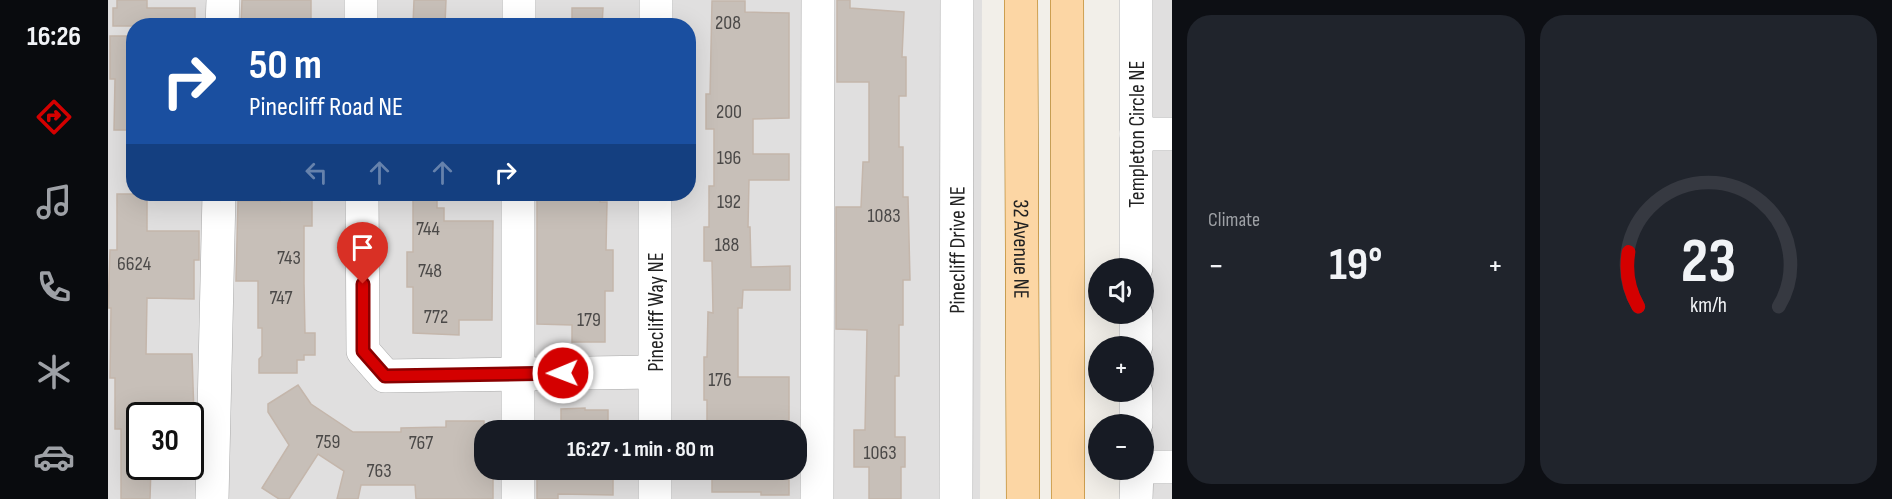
<!DOCTYPE html>
<html lang="en">
<head>
<meta charset="utf-8">
<style>
	body { margin:0; font-family:"Sofia Sans Condensed",sans-serif; background:#20242c; color:#f1f3f6; height:100vh; display:flex; flex-direction:column; font-size:22px; white-space:nowrap }
	* { box-sizing:border-box; margin:0 }
	p { font-size:20px; color:#9ea1a6 }
	.icon { flex:none; width:33px; height:33px; fill:none; stroke:currentColor; stroke-width:2; stroke-linecap:round; stroke-linejoin:round }
	.map { position:relative; flex:1; overflow:hidden }
	.sheet { display:flex; flex-direction:column; gap:15px; padding:15px; background:#0d0f14; width:720px }
	.sheet>* { flex:none }
	.banner { position:absolute; left:18px; top:18px; width:570px; height:183px; border-radius:24px; box-shadow:0 6px 24px #0002; background:#1a4fa0; color:#fff; overflow:hidden }
	.controls { position:absolute; left:980px; top:258px; display:grid; gap:12px }
	.controls a { display:grid; place-items:center; width:66px; height:66px; border-radius:50%; background:#171b24; box-shadow:0 6px 24px #0002; font-size:30px }
	.speed { position:absolute; left:18px; top:402px; display:flex; gap:12px; font-size:30px; font-weight:700; text-align:center }
	.speed>* { display:grid; place-content:center; width:78px; height:78px; border-radius:50%; background:#171b24; box-shadow:0 6px 24px #0002; line-height:1 }
	.speed .limit { border:3px solid #111; border-radius:9px; background:#fff; color:#111 }
	.pin { position:absolute; display:grid; place-items:center; width:51px; height:51px; color:#fff; margin:-62px -26px; border-radius:50% 50% 50% 0; rotate:-45deg; box-shadow:0 0 6px #0007 }
	.pin .icon { rotate:45deg }
	.me { position:absolute; width:66px; margin:-33px; rotate:269deg; stroke-linejoin:round; filter:drop-shadow(0 0 4px #0008) }
	.turn { display:flex; align-items:center; gap:21px; height:126px; padding:0 24px; font-size:27px }
	.turn .icon { width:78px; height:78px; stroke-width:2.5 }
	.turn b { display:block; font-size:42px; line-height:51px }
	.lanes { display:flex; align-items:center; height:57px; padding:0 24px; background:#0003; justify-content:center; gap:30px; direction:ltr }
	.lanes .off { opacity:.35 }
	.big { font-size:45px; font-weight:700; line-height:1.1 }
	.sheet .tile { flex:1; display:flex; flex-direction:column; justify-content:center; gap:9px; min-width:0; padding:0 21px; border-radius:24px; background:#20242c }
	.sheet .dial { align-items:center; gap:0 }
	.dial svg { height:156px; overflow:visible; fill:none; stroke:#363941; stroke-width:7; stroke-linecap:round; text-anchor:middle }
	.dial text { fill:#f1f3f6; stroke:none }
	.heat { display:flex; justify-content:space-between; align-items:center; font-size:33px; direction:ltr }
	.sheet .tiles { flex:1; display:grid; gap:15px; grid-template-columns:repeat(2,1fr) }
	.trip { position:absolute; left:366px; top:420px; width:333px; height:60px; border-radius:24px; background:#171b24; box-shadow:0 6px 24px #0002; font-weight:700; line-height:60px; text-align:center }
	main { display:flex; flex:1; min-height:0 }
	.menu { display:flex; flex-direction:column; width:108px; justify-content:space-around; align-items:center; background:#090b0e; color:#9ea1a6 }
	.menu .icon { width:42px; height:42px }
	.menu .active { color:#d40000 }
	.menu b { font-size:27px; color:#f1f3f6 }
	.map>svg:first-child { display:block }
	.residential { fill:#e0dfdf; fill-rule:evenodd }
	.building { fill:#c7bfb8; stroke:#c4b6ab; stroke-width:1.5 }
	.lines { fill:none; stroke-linecap:round; stroke-linejoin:round }
	.minor-casing { stroke:#a9a9a9; stroke-width:34 }
	.major-casing { stroke:#a06b00; stroke-width:34 }
	.minor { stroke:#fff; stroke-width:33 }
	.major { stroke:#fcd6a4; stroke-width:33 }
	.route-casing { stroke:#8a0000; stroke-width:15 }
	.route { stroke:#d40000; stroke-width:10 }
	.labels { text-anchor:middle; stroke-width:5; stroke-linejoin:round; paint-order:stroke }
	.number-label { font-size:20px; fill:#4b4948 }
	.street-label { font-size:22px; fill:#222; stroke:#fff }
</style>
</head>
<body>
<main>
<nav class="menu">
<b>16:26</b>
<svg class="icon active" aria-label="directions" viewBox="0 0 24 24"><path d="M12 3l9 9-9 9-9-9zM9 14v-3h6M13 9l2 2-2 2"/></svg>
<svg class="icon" aria-label="music" viewBox="0 0 24 24"><path d="M9 18V5l10-2v13"/><circle cx="6" cy="18" r="3"/><circle cx="16" cy="16" r="3"/></svg>
<svg class="icon" aria-label="phone" viewBox="0 0 24 24"><path d="M5 4h4l2 5-3 2q2 4 5 5l2-3 5 2v4C11 20 4 13 5 4z"/></svg>
<svg class="icon" aria-label="climate" viewBox="0 0 24 24"><path d="M12 3v18M4 7l16 10M4 17L20 7"/></svg>
<svg class="icon" aria-label="car" viewBox="0 0 24 24"><path d="M5 17H2v-5l4-1 3-4h7l3 4 3 1v5h-3M9 17h6M6 11h13"/><circle cx="7" cy="17" r="2"/><circle cx="17" cy="17" r="2"/></svg>
</nav>
<div class="map">
<svg width="1064" height="499" viewBox="0 0 1064 499">
	<rect width="100%" height="100%" fill="#f2efe9"/>
	<g class="residential">
		<path d="M0 0H874L872 499H0ZM26 26H580V194H26ZM32 416H82V466H32ZM376 430H688V470H376Z"/>
		<path d="M1014 0H1064V499H1014L1035 470V268Z"/>
	</g>
	<g class="building">
		<path d="M9 0H39V8H87V26H5V8H9Z"/>
		<path d="M134 0H203V26L133 25Z"/>
		<path d="M306 0H338L337 24H305Z"/>
		<path d="M729 0H742V8L796 12 794 57H798V96H791V147H795V197H800L802 280H795V325H791V376H787V437H797V467H793V499H761V467H746V430H757L759 330 728 329V207H753L755 162H761V82H729Z"/>
		<path d="M604 1H637V12L681 13V118L645 119V154H681V180H641L640 227H642L643 267 682 266V290H635L634 308H630V377H681V430H599V400H596V357H599L600 312 605 313 604 261H596V227H601V186H606V129H598V94H602Z"/>
		<path d="M464 8H495L494 26H464Z"/>
		<path d="M2 36H26V130H6L7 79H2Z"/>
		<path d="M9 194H39V231H91V260H86V299L39 298 38 354H84L86 416H32V466H43L42 499H13V429H7V378H2L3 308H0L2 250H9Z"/>
		<path d="M172 194H204V226H196V283L197 333H207V355H196V360H189V373H151V359L154 356V328H150V281H128L130 201H172Z"/>
		<path d="M305 194H329V208H336V221H385L384 320H351V335L305 333V287H299V252H305Z"/>
		<path d="M429 194H492V202H499L498 250H505V291H497V342H464V325L429 324Z"/>
		<path d="M190 385 203 404 245 432H293V428L338 427V421H376V475H385V499H308L307 485H253L250 499H229L236 471 210 454 181 499H171L154 488 181 445 160 412V404Z"/>
		<path d="M477 408V410H500V430H453V409Z"/>
		<path d="M429 470H505V495L450 494V499H429Z"/>
		<path d="M604 470H681V495H653V492H604Z"/>
	</g>
	<g class="lines">
		<defs>
			<g id="minor">
				<path d="M253 0V26"/>
				<path d="M114 26 115 0"/>
				<path d="M411 26V0"/>
				<path d="M548 26V0"/>
				<path d="M1028 134H1064"/>
				<path d="M254 194 255 351 277 376 546 372"/>
				<path d="M1028 268V0"/>
				<path d="M1028 314V346"/>
				<path d="M1028 392V424"/>
				<path d="M410 430V194"/>
				<path d="M547 430V194"/>
				<path d="M1035 467H1064"/>
				<path d="M410 470V499"/>
				<path d="M547 470V499"/>
				<path d="M104 499 111 194"/>
				<path d="M709 499 710 0"/>
				<path id="s1" d="M848 499 849 0"/>
				<path d="M1028 499 1029 470"/>
			</g>
			<g id="major">
				<path id="s2" d="M913 0 915 499"/>
				<path d="M959 0 960 499"/>
			</g>
		</defs>
		<use href="#minor" class="minor-casing"/>
		<use href="#major" class="major-casing"/>
		<use href="#minor" class="minor"/>
		<use href="#major" class="major"/>
	</g>
	<g class="lines">
		<defs>
			<path id="route" d="M255 284V351L277 376 455 373"/>
		</defs>
		<use href="#route" class="route-casing"/>
		<use href="#route" class="route"/>
	</g>
	<g class="labels">
		<g class="number-label">
			<text x="620" y="29">208</text>
			<text x="621" y="118">200</text>
			<text x="621" y="164">196</text>
			<text x="621" y="208">192</text>
			<text x="776" y="222">1083</text>
			<text x="320" y="235">744</text>
			<text x="619" y="251">188</text>
			<text x="181" y="264">743</text>
			<text x="26" y="270">6624</text>
			<text x="322" y="277">748</text>
			<text x="173" y="304">747</text>
			<text x="328" y="323">772</text>
			<text x="481" y="326">179</text>
			<text x="612" y="386">176</text>
			<text x="220" y="448">759</text>
			<text x="313" y="449">767</text>
			<text x="772" y="459">1063</text>
			<text x="271" y="477">763</text>
		</g>
		<g class="street-label">
			<text transform="translate(1028 134) rotate(-90)" y="8">Templeton Circle NE</text>
			<text dy="8" stroke="none"><textPath href="#s1" startOffset="249">Pinecliff Drive NE</textPath></text>
			<text dy="8" stroke="none"><textPath href="#s2" startOffset="249">32 Avenue NE</textPath></text>
			<text transform="translate(547 312) rotate(-90)" y="8">Pinecliff Way NE</text>
		</g>
	</g>
</svg>
<div class="controls">
<a><svg class="icon" aria-label="sound" viewBox="0 0 24 24"><path d="M4 9h4l5-4v14l-5-4H4zM17 9q2 3 0 6"/></svg></a>
<a>+</a>
<a>−</a>
</div>
<div class="speed"><div class="limit">30</div></div>
<div class="pin" style="left:255px;top:284px;background:#d93025"><svg class="icon" aria-label="arrive" viewBox="0 0 24 24"><path d="M6 21V4h12l-3 4 3 4H6"/></svg></div>
<svg class="me" style="left:455px;top:373px" viewBox="-20 -20 40 40"><circle r="17" fill="#d40000" stroke="#fff" stroke-width="3"/><path d="M0-11L8 9 0 5-8 9z" fill="#fff"/></svg>
<div class="trip">16:27 · 1 min · 80 m</div>
<div class="banner">
<div class="turn"><svg class="icon" aria-label="right" viewBox="0 0 24 24"><path d="M7 20v-9h11M14 6l5 5-5 5"/></svg><div><b>50 m</b>Pinecliff Road NE</div></div>
<div class="lanes"><svg class="icon off" aria-label="left" viewBox="0 0 24 24"><path d="M17 20v-9H6M10 6l-5 5 5 5"/></svg><svg class="icon off" aria-label="ahead" viewBox="0 0 24 24"><path d="M12 20V5M6 11l6-6 6 6"/></svg><svg class="icon off" aria-label="ahead" viewBox="0 0 24 24"><path d="M12 20V5M6 11l6-6 6 6"/></svg><svg class="icon" aria-label="right" viewBox="0 0 24 24"><path d="M7 20v-9h11M14 6l5 5-5 5"/></svg></div>
</div>
</div>
<section class="sheet">
<div class="tiles">
<div class="tile"><p>Climate</p>
<div class="heat"><a>−</a><b class="big">19°</b><a>+</a></div>
</div>
<div class="tile dial"><svg viewBox="0 0 100 80">
<path d="M14 69A42 42 0 1 1 86 69"/>
<path d="M14 69A42 42 0 0 1 9 41" stroke="#d40000"/>
<text x="50" y="56" font-size="32" font-weight="700">23</text>
<text x="50" y="72" font-size="11">km/h</text>
</svg></div>
</div>
</section>
</main>
</body>
</html>
